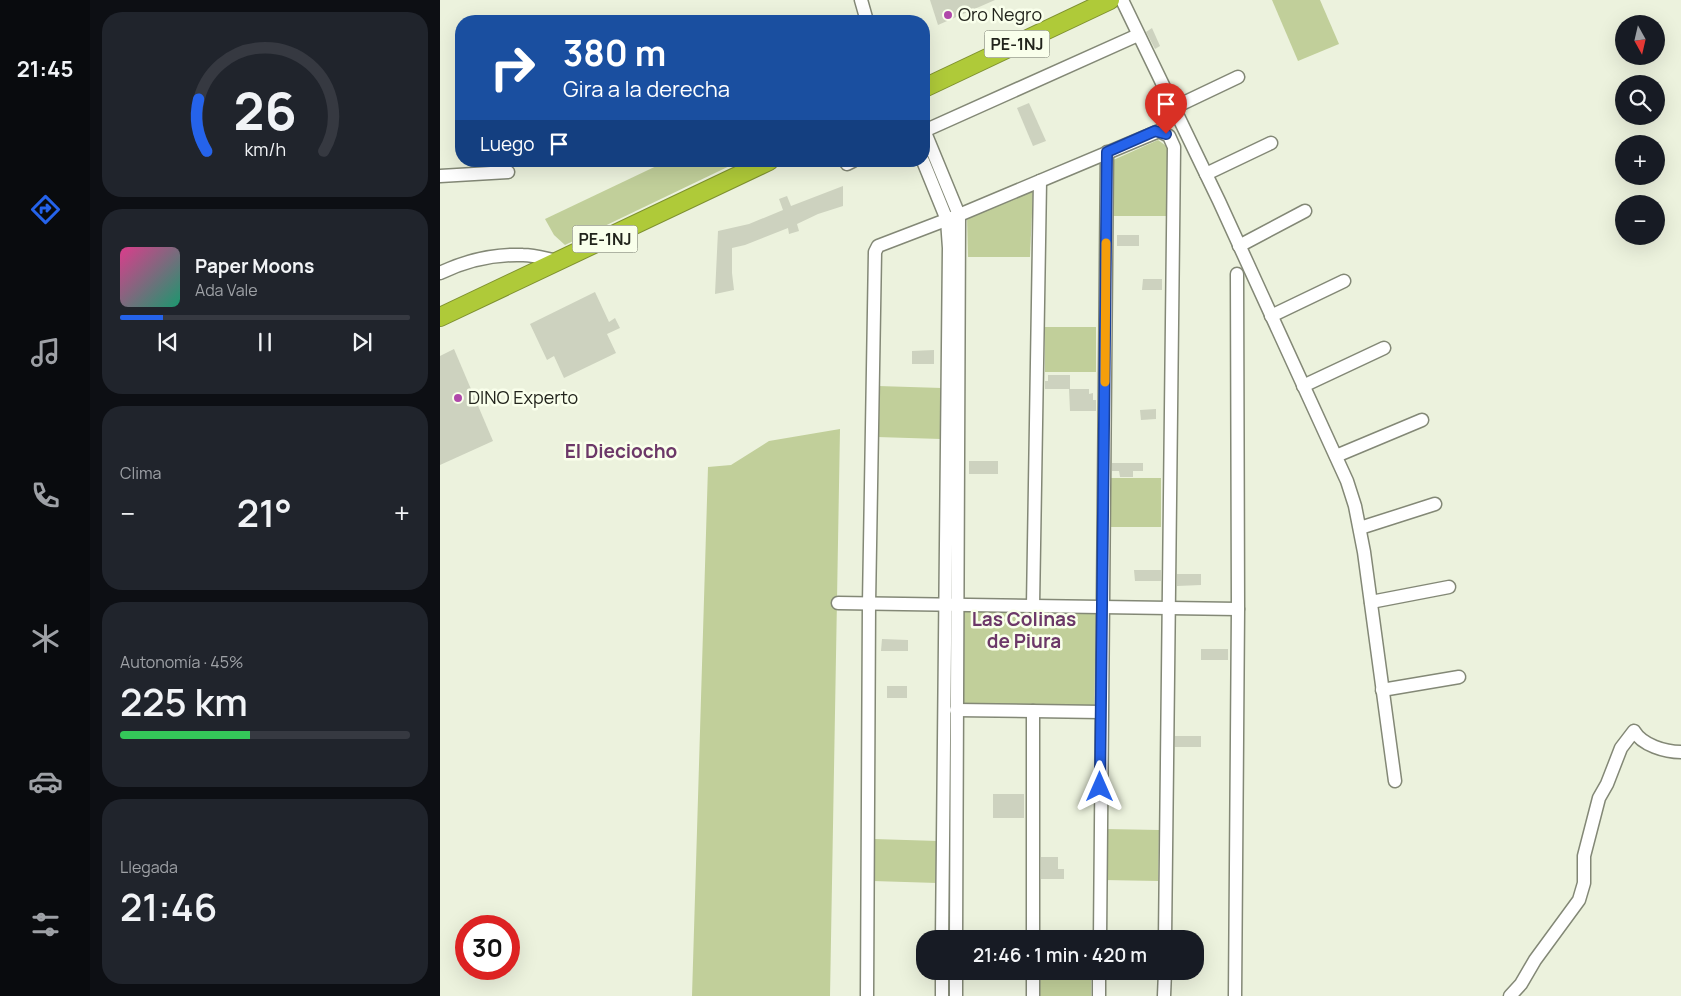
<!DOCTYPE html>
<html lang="es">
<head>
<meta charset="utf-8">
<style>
	body { margin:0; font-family:Manrope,sans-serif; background:#20242c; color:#f1f3f6; height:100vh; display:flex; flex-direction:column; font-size:19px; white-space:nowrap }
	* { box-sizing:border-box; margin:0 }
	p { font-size:16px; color:#9ea1a6 }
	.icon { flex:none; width:28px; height:28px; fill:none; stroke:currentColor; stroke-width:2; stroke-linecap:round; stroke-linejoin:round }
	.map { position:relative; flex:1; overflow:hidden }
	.sheet { display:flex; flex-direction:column; gap:12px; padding:12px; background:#0d0f14; width:350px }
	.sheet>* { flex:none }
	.guide { position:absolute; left:15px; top:15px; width:475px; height:152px; border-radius:20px; box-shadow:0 5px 20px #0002; background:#1a4fa0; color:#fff; overflow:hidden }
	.needle { width:32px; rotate:172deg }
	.tools { position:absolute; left:1175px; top:15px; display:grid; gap:10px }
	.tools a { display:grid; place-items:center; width:50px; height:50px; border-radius:50%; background:#171b24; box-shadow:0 5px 20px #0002; font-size:25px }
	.speed { position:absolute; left:15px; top:915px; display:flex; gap:10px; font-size:25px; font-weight:700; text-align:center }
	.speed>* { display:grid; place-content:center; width:65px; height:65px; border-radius:50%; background:#171b24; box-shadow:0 5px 20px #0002; line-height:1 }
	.speed .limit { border:8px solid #d22; background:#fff; color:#111 }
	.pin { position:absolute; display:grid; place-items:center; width:42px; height:42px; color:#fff; margin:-51px -21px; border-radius:50% 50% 50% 0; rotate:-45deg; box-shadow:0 0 5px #0007 }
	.pin .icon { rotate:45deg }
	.me { position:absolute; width:55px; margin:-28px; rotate:0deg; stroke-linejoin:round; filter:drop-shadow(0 0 4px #0008) }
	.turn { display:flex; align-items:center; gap:18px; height:105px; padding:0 25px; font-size:22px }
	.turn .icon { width:65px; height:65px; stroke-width:2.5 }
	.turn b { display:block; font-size:35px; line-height:42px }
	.then { display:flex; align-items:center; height:48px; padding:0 25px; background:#0003; gap:10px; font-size:19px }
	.big { font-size:38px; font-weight:600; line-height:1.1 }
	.sheet .widget { flex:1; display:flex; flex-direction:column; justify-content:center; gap:8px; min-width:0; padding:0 18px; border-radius:20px; background:#20242c }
	.sheet .dial { align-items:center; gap:0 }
	.dial svg { height:130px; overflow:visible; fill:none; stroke:#363941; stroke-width:7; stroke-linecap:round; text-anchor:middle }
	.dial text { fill:#f1f3f6; stroke:none }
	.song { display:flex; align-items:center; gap:15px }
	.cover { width:60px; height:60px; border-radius:8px; background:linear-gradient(135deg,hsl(330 70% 55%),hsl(160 70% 35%)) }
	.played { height:5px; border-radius:2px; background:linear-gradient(90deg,#2563eb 15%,#363941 15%) }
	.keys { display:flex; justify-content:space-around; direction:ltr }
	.heat { display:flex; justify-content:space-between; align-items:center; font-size:28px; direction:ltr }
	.charge { height:8px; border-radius:4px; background:linear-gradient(90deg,#34c759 45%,#363941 0) }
	.trip { position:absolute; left:476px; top:930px; width:288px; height:50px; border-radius:20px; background:#171b24; box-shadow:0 5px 20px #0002; font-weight:600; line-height:50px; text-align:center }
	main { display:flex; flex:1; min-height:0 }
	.tabs { display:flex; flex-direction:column; width:90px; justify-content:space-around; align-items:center; background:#090b0e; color:#9ea1a6 }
	.tabs .icon { width:35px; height:35px }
	.tabs .selected { color:#2563eb }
	.tabs b { font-size:22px; color:#f1f3f6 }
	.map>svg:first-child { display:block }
	.green { fill:#c1cf9a }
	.building { fill:#cdd2bf }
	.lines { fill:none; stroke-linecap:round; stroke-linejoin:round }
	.minor-casing { stroke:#838876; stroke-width:15 }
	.highway-casing { stroke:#7e902f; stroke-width:20 }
	.minor { stroke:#fff; stroke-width:12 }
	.highway { stroke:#afca39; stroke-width:18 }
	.route-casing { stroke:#184099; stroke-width:12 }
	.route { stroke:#2563eb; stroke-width:9 }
	.slow { stroke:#f59e0b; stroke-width:9 }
	.poi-dot { fill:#b048aa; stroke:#f9ffeb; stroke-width:2 }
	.labels { text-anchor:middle; stroke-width:5; stroke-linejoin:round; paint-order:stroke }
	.shield { fill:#f9ffeb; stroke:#62665a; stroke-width:1 }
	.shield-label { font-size:16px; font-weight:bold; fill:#22241c }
	.poi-label { font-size:18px; fill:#22241c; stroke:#f9ffeb; text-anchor:start }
	.neighbourhood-label { font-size:19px; font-weight:bold; fill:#6c3868; stroke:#f9ffeb }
</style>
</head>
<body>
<main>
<nav class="tabs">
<b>21:45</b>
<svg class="icon selected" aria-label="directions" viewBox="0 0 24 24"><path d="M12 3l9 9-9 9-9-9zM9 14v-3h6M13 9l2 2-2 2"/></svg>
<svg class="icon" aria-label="music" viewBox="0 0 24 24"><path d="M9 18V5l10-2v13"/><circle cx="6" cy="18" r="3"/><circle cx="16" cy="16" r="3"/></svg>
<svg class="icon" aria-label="phone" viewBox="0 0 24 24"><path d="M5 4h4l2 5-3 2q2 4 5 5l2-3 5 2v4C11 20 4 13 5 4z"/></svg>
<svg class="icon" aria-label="climate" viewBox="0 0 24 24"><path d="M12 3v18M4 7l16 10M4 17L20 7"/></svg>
<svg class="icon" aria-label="car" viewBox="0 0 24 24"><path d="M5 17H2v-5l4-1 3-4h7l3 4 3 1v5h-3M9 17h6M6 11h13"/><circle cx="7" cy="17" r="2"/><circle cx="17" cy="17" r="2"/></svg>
<svg class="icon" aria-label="filters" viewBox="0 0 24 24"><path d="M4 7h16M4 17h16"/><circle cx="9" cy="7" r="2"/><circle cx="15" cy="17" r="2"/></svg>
</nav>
<section class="sheet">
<div class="widget dial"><svg viewBox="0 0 100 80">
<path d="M14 69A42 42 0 1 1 86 69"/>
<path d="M14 69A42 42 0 0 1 9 37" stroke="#2563eb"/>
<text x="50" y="56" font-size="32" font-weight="700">26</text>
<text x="50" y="72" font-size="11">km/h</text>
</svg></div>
<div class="widget">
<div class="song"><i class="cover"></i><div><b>Paper Moons</b><p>Ada Vale</p></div></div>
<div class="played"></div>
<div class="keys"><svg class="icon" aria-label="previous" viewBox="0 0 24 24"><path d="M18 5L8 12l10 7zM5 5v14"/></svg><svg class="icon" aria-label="pause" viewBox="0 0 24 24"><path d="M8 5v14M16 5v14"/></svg><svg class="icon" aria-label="next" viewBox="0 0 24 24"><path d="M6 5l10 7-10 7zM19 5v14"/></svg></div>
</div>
<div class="widget"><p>Clima</p>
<div class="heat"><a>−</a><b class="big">21°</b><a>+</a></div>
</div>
<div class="widget"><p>Autonomía · 45%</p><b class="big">225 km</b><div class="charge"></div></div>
<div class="widget"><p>Llegada</p><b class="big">21:46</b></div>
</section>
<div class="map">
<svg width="1241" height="996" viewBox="0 0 1241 996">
	<rect width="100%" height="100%" fill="#ecf2dd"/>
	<g class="green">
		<path d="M832 0H880L899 44 858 61Z"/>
		<path d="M718 140 729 148V216H671V161Z"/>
		<path d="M227 161H300L125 245 114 235 105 219Z"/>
		<path d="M593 190 590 257H528L527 216Z"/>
		<rect x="605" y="327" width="51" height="45"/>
		<path d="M438 386 502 388 501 439 437 437Z"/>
		<path d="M400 429 390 996H252L268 467 291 465 329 441Z"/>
		<path d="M669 478H721V527H668Z"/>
		<path d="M524 611 656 613 654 706 522 704Z"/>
		<path d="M666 829 719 830 718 881 664 880Z"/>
		<path d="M434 839 498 841 497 883 433 881Z"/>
		<path d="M598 971H651V996H597Z"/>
	</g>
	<g class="building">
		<path d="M490 0H555L498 25Z"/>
		<path d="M712 28 720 46 715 49 706 32Z"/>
		<path d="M589 103 606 141 593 146 577 108Z"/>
		<path d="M403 186V206L378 214 357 224 359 231 349 234 348 228 305 245 292 248V273L294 290 275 294 278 231 309 224 343 210 339 199 347 196 351 206Z"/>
		<rect x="677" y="235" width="22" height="11"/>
		<path d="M703 279H722V290H702Z"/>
		<path d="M155 292 169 322 175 318 180 328 167 334 176 353 124 378 114 356 107 360 90 324Z"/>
		<path d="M14 349 53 441 0 465V356Z"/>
		<path d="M494 350V364H472V351Z"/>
		<path d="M608 375H630V389H649V394L653 393V400H656V411H630L629 389H605V381H608Z"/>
		<path d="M716 409V419L701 420 700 410Z"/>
		<rect x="529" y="461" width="29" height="13"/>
		<path d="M672 463H703V471H693V477H680L679 471H672Z"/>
		<path d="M694 570H721V581H695Z"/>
		<path d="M737 574H761V585L737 586Z"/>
		<path d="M442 639 468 640V651H441Z"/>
		<rect x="761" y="649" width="27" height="11"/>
		<rect x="447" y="686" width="20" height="12"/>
		<rect x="735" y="736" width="26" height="11"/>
		<rect x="553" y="794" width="31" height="24"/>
		<path d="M601 857H618V869H624V879H601Z"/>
	</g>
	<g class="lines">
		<defs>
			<g id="minor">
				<path d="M421 0 427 21"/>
				<path d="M682 0 779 201 907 481 915 506 924 552 955 781"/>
				<path d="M735 107 798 77"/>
				<path d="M484 130 519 215 516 939"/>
				<path d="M484 131 698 35"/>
				<path d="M483 161 507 220 509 248 502 939"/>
				<path d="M407 164 413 161"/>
				<path d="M766 174 831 143"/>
				<path d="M0 176 68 172"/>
				<path d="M799 246 865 211"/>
				<path d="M0 273C25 261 55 254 83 255 95 255 107 259 118 261"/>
				<path d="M831 316 904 281"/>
				<path d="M863 386 944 348"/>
				<path d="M896 456 982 420"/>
				<path d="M920 528 995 504"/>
				<path d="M931 602 1009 587"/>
				<path d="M398 603 798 609"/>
				<path d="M593 606 600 181"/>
				<path d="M942 690 1019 677"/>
				<path d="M516 710 661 712"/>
				<path d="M593 939V711"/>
				<path d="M660 939 667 152"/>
				<path d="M427 996 429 604 435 252 438 246 519 215 719 131 729 136 734 147 725 939"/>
				<path d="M502 996V971"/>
				<path d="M516 996V971"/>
				<path d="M593 996V971"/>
				<path d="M659 996V971"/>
				<path d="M724 996 725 971"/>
				<path d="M795 996 798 609 797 274"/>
				<path d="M1070 996 1081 984 1095 960 1139 900 1144 883V856L1159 798 1167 784 1181 748 1194 731C1202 745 1225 752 1241 752"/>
			</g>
			<g id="highway">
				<path d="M484 88 670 0"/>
				<path d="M0 317 329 161"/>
			</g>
		</defs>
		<use href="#minor" class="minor-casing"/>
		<use href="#highway" class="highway-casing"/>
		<use href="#minor" class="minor"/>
		<use href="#highway" class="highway"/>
	</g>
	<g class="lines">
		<defs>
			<path id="route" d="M660 787 667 152 715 131 726 134"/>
		</defs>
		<use href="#route" class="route-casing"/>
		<use href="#route" class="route"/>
		<path class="slow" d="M665 382 666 243"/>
	</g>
	<g class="poi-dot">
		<circle cx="508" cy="15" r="5"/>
		<circle cx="18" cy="398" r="5"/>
	</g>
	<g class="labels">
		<g class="shield">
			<rect x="544.5" y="30.5" width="65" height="27" rx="4"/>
			<rect x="132.5" y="225.5" width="65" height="27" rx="4"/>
		</g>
		<g class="shield-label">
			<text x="577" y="50">PE-1NJ</text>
			<text x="165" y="245">PE-1NJ</text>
		</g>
		<g class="poi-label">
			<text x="518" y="21">Oro Negro</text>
			<text x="28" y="404">DINO Experto</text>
		</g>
		<g class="neighbourhood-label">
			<text x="181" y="458">El Dieciocho</text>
			<text x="584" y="626">Las Colinas<tspan x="584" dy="22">de Piura</tspan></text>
		</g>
	</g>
</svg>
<div class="tools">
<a><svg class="needle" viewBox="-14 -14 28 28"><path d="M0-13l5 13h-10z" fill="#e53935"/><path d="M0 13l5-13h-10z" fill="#9ea1a6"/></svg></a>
<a><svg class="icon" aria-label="search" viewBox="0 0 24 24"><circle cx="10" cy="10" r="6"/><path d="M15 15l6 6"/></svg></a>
<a>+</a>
<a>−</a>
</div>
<div class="speed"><div class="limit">30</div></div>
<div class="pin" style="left:726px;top:134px;background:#d93025"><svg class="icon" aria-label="arrive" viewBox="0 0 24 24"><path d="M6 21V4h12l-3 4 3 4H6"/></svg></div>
<svg class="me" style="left:660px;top:787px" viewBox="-20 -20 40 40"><path d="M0-17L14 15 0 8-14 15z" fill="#2563eb" stroke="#fff" stroke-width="4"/></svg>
<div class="trip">21:46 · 1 min · 420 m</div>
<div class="guide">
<div class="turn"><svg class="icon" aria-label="right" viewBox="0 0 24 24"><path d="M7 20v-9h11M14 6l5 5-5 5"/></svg><div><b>380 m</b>Gira a la derecha</div></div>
<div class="then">Luego<svg class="icon" aria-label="arrive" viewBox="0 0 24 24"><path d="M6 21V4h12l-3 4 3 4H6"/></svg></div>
</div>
</div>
</main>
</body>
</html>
